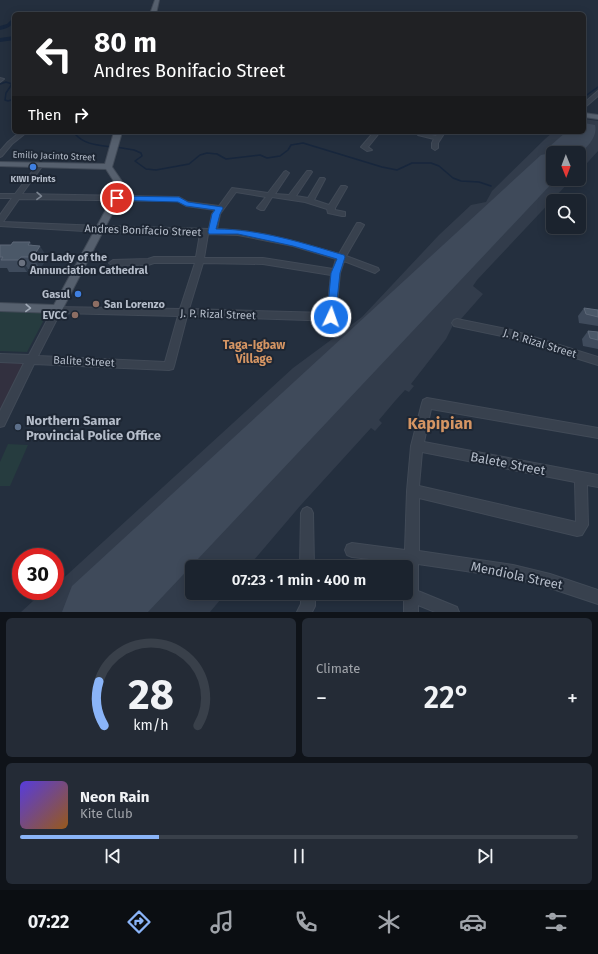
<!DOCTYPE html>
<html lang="en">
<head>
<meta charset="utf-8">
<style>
	body { margin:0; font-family:"Fira Sans",sans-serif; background:#242b36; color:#f1f3f6; height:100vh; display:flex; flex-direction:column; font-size:15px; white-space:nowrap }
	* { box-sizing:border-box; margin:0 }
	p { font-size:13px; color:#a0a4aa }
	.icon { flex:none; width:22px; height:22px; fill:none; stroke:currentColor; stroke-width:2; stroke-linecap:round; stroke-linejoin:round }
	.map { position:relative; height:612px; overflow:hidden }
	.panel { display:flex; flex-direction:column; gap:6px; padding:6px; background:#0f1319; flex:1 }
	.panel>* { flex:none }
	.banner { position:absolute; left:12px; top:12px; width:574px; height:122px; border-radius:6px; box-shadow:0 2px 10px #0003,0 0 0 1px #39404a; background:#202124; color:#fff; overflow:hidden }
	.needle { width:26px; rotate:179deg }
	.buttons { position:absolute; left:546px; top:146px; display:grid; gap:8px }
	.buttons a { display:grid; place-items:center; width:40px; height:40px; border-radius:6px; background:#1b232e; box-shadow:0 2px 10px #0003,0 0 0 1px #39404a; font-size:20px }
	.speed { position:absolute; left:12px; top:548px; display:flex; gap:8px; font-size:20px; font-weight:700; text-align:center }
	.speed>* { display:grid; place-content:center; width:52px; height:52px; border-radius:50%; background:#1b232e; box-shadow:0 2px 10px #0003,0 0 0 1px #39404a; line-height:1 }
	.speed .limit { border:6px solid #d22; background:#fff; color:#111 }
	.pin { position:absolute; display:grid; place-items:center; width:34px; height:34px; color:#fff; margin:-17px; border:2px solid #fff; border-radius:50%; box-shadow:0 1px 4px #0007 }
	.me { position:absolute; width:44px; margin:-22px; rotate:3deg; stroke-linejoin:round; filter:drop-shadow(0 0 3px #0008) }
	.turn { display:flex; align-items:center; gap:14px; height:84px; padding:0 16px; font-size:18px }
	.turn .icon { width:52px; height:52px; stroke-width:2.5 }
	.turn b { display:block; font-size:28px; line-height:34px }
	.then { display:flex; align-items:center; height:38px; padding:0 16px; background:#0003; gap:8px; font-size:15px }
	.big { font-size:30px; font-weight:600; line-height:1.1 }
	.panel .tile { flex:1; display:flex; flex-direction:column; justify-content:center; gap:6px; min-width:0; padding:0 14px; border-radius:6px; background:#242b36 }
	.panel .dial { align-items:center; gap:0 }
	.dial svg { height:104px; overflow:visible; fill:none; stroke:#39404a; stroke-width:7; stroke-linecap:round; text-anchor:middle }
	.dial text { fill:#f1f3f6; stroke:none }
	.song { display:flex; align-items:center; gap:12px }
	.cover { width:48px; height:48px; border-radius:6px; background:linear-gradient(135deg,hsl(250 70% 55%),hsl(30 70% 35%)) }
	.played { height:4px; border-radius:2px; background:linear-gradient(90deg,#8ab4f8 25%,#39404a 25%) }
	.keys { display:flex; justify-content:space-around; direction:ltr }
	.heat { display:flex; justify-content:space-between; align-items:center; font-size:22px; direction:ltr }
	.panel .tiles { flex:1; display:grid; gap:6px; grid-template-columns:1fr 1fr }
	.tile:last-child { grid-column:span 2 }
	.trip { position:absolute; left:185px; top:560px; width:228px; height:40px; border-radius:6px; background:#1b232e; box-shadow:0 2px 10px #0003,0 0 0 1px #39404a; font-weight:600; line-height:40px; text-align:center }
	.dock { display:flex; height:64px; justify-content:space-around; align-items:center; background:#0b0e12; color:#a0a4aa }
	.dock .icon { width:28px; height:28px }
	.dock .selected { color:#8ab4f8 }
	.dock b { font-size:18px; color:#f1f3f6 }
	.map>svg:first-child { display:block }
	.medical { fill:#32303f }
	.airport { fill:#323c4b }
	.green { fill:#263c3f }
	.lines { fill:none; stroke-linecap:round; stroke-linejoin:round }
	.stream { stroke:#17263c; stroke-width:1.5 }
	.river { fill:#17263c; fill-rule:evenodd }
	.runway { fill:#3f4a5a; fill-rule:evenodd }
	.minor-casing { stroke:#414a57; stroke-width:2 }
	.major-casing { stroke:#414a57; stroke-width:2 }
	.minor { fill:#38414e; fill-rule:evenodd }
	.major { fill:#56606e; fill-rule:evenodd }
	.wall { fill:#3f4b5c }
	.shaded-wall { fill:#2f3b4b }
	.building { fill:#4b5868; stroke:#5c6777 }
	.oneway { stroke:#7c8592 }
	.oneway2 { stroke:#a1aab7 }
	.route { fill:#1a73e8; stroke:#114b97 }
	.shop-dot { fill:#3f7fe0; stroke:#1d2633; stroke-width:1.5 }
	.worship-dot { fill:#6b7280; stroke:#1d2633; stroke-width:1.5 }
	.education-dot { fill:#8d6e63; stroke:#1d2633; stroke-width:1.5 }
	.service-dot { fill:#5c6f8a; stroke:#1d2633; stroke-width:1.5 }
	.labels { text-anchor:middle; stroke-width:4; stroke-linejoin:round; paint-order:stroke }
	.far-street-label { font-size:9px; fill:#b4bcc9; stroke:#1d2633 }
	.far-poi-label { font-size:9px; font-weight:bold; fill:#b4bcc9; stroke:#1d2633 }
	.street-label { font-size:11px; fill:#b4bcc9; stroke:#1d2633 }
	.poi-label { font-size:11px; font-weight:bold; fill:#b4bcc9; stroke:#1d2633; text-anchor:start }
	.neighbourhood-label { font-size:12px; font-weight:bold; fill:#d59563; stroke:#1d2633 }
	.near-poi-label { font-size:13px; font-weight:bold; fill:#b4bcc9; stroke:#1d2633; text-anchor:start }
	.near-street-label { font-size:13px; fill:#b4bcc9; stroke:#1d2633 }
	.near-quarter-label { font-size:16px; font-weight:bold; fill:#d59563; stroke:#1d2633 }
</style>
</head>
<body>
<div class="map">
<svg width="598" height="612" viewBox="0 0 598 612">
	<rect width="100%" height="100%" fill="#242f3e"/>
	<path class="medical" d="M0 361 26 362 0 414Z"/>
	<path class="airport" d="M584 119 598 121V151L579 172V153H553V179H572L477 280 473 286 483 294 461 319 456 321 453 325 446 339 411 384 414 386 409 392 405 390 395 401 379 420 382 423 375 431 371 428 300 506 248 567H192V593H226L210 612H21L44 591H55V581H60L68 574 293 368 362 317 439 235 471 205 486 202 492 191 545 139 553 132H584Z"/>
	<g class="green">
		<path d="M0 311 48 312 27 352 0 351Z"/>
		<path d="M8 444 28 445 10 486H0V462Z"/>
	</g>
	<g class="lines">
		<g class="stream">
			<path d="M0 84 6 82 12 84 6 93 5 100 8 101 14 99"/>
			<path d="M584 97 598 87"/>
			<path d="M76 132 75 134C85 145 98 145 112 147"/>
			<path d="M116 147 134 150 141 153 142 156 135 161 146 169 156 170 189 164 200 155 207 153 217 154 226 159 260 155 267 158 280 156 288 150 291 145 303 143 382 167 397 170 412 163H431L439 166 453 178 461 181 479 182 491 186"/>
		</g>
		<g class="river">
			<path d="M14 17C14 26 8 28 0 30V26L7 24Z"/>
			<path d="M14 36V40L0 42V38Z"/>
		</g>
		<path class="runway" d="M584 123 595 125C598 137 587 147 579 155V153H553V179H556L148 612H62L72 586 541 155 546 154 550 146 566 132H584Z"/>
		<defs>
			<g id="minor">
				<path d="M0 78 4 79 0 82Z"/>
				<path d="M598 91V96L584 108V103Z"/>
				<path d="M20 132H27L12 144 2 156 0 157V151L8 142Z"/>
				<path d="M374 132H380L368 147 372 150 367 151 361 147Z"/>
				<path d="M439 132H445L438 143V148L435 150 432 148V143L434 139 418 135 421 133 436 136Z"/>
				<path d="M40 163 43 165 22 194 179 197 188 202 219 206 232 188 268 193 284 172 286 171 289 173 275 194 289 195 307 171H311L312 172 296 196 308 198 320 178H324L325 179 314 200 329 205 341 186H345L347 187 335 208V210L345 212V216H342L328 213 327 209 305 202 272 197 264 210H261L257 208 266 197 236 192 220 214 217 229C258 230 299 242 339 254L357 223H360L364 225 346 256 378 268 379 270 375 273 344 261 340 273 336 313 342 314 344 317 342 320 339 321 187 316 174 366 173 369 169 370 34 364 4 426 0 427V411L24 363 0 362V354L29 355 54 307 180 309 195 263H154L148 265 113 266 109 263 113 260 148 259 154 257H196L200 234 101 232 0 226V215L12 198H0V194H15L38 164ZM19 199 177 201 186 206 215 210 212 214 209 229 101 226 3 222ZM208 234 238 235 293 246 336 259 333 269 263 258H204ZM203 263 263 264 331 275 327 313 189 309ZM60 313 178 316 165 362 38 356Z"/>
				<path d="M457 319 511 330 598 357V365L511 338 454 326 452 323 454 320Z"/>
				<path d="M427 398 598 428V438L431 409 424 442 598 475V487L587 485 588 525 582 535 577 536 419 498V551L513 565 550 574 598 590V604L550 588 513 578 418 564V591L457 607 459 612H435L418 605V612H404V593H406L405 563 352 557 347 555 345 550 347 545 352 543 405 550 407 491 411 446 422 403 423 400ZM422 452 575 482 576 522 419 486Z"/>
				<path d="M307 507 311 509 313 513 314 567H300L301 513 303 509Z"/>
				<path d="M301 593H315V606L312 612H297L301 604Z"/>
			</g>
			<g id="major">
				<path d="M155 0H159L156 14H150Z"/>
				<path d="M584 113 598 115V119L584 117Z"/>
				<path d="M114 132H122L112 167 123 183V193L61 312 57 313 0 311V303L54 305 115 193V183L106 169 0 166V162L105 164Z"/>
			</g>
		</defs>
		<use href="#minor" class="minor-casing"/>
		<use href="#major" class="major-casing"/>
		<use href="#minor" class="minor"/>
		<use href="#major" class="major"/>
	</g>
	<g class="wall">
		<path d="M30 242 32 246 47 257 40 269H28L27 272H9L7 268H0V245H11Z"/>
		<path d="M584 308 598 310V326L579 323 578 316Z"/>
		<path d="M588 331 598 332V349L583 346 582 339Z"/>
	</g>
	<g class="shaded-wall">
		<path d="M30 242 36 252 40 246 47 257 40 269 33 257 28 245Z"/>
		<path d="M21 257 28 269 27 272 19 260Z"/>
	</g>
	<g class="building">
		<path d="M13 242H30L28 245 40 246 33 257H21L19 260H1L3 257H0V245H11Z"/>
		<path d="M584 308 598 310V317L586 314Z"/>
		<path d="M588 331 598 332V340L590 338Z"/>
	</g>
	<defs><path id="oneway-chevron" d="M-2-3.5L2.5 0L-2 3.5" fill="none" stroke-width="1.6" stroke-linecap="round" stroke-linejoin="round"/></defs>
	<use class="oneway" href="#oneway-chevron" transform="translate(39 196) rotate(1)"/>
	<use class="oneway2" href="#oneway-chevron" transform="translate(28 308) rotate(2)"/>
	<path class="route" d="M117 196 179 197 188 202 222 207 223 208 220 214 216 229C260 229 303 243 344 255L345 257 340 273 335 319 331 320 327 317 331 273 337 259 293 246 238 234H209L208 232 212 214 215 210 186 206 178 202 114 200 113 198Z"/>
	<g class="shop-dot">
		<circle cx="33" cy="167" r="4"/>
		<circle cx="78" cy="294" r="4"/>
	</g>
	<circle class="worship-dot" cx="22" cy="263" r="4"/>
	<g class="education-dot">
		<circle cx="96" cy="304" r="4"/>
		<circle cx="75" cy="315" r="4"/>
	</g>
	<circle class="service-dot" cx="18" cy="427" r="4"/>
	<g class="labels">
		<g class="far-street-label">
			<text transform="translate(54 156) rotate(2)" y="3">Emilio Jacinto Street</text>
		</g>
		<g class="far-poi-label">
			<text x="33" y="182">KIWI Prints</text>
		</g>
		<g class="street-label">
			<text transform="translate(143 230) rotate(2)" y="4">Andres Bonifacio Street</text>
			<text transform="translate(218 314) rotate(2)" y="4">J. P. Rizal Street</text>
			<text transform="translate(540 343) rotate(17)" y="4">J. P. Rizal Street</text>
			<text transform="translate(84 361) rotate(3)" y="4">Balite Street</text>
		</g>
		<g class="poi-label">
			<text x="30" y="261">Our Lady of the<tspan x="30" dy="13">Annunciation Cathedral</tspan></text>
			<text x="70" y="298" text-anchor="end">Gasul</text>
			<text x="104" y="308">San Lorenzo</text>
			<text x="67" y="319" text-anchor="end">EVCC</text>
		</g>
		<g class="neighbourhood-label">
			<text x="254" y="349">Taga-Igbaw<tspan x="254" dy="14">Village</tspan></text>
		</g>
		<g class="near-poi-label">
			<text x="26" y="425">Northern Samar<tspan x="26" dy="15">Provincial Police Office</tspan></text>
		</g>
		<g class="near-street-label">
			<text transform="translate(508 463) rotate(11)" y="5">Balete Street</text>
			<text transform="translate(517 575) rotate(12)" y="5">Mendiola Street</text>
		</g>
		<g class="near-quarter-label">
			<text x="440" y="429">Kapipian</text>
		</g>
	</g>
</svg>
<div class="buttons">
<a><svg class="needle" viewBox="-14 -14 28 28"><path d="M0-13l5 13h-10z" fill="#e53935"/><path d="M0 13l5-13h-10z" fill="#a0a4aa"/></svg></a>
<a><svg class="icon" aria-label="search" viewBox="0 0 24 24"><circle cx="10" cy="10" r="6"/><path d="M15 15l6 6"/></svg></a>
</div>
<div class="speed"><div class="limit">30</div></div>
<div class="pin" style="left:117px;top:198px;background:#d93025"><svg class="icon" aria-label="arrive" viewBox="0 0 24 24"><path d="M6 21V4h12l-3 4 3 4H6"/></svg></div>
<svg class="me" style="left:331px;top:317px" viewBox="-20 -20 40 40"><circle r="17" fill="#1a73e8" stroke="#fff" stroke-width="3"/><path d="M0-11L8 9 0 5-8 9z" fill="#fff"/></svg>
<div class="trip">07:23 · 1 min · 400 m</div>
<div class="banner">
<div class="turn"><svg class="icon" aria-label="left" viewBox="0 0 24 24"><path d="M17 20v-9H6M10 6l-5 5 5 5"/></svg><div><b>80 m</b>Andres Bonifacio Street</div></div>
<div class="then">Then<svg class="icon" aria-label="right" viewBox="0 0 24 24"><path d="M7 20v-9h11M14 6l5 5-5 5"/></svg></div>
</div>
</div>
<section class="panel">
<div class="tiles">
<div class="tile dial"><svg viewBox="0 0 100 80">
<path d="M14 69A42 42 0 1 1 86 69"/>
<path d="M14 69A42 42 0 0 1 10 35" stroke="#8ab4f8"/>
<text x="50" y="56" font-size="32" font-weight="700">28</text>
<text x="50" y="72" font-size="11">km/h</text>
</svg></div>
<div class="tile"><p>Climate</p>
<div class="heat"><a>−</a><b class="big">22°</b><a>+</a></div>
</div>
<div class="tile">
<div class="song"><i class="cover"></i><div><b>Neon Rain</b><p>Kite Club</p></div></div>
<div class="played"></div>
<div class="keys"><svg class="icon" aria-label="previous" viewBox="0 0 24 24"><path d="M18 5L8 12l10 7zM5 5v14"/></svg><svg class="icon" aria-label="pause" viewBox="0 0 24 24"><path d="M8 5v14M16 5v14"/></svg><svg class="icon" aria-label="next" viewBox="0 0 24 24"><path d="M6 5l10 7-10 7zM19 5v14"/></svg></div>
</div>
</div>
</section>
<nav class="dock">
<b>07:22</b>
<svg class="icon selected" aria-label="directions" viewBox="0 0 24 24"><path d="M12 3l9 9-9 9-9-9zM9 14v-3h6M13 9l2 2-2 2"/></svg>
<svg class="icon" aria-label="music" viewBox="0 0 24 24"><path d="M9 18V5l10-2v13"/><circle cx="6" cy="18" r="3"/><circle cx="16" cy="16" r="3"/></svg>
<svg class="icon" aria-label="phone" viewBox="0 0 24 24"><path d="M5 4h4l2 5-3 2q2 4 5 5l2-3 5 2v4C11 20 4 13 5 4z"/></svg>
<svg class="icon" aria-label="climate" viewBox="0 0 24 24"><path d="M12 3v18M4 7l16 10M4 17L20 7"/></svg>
<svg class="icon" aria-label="car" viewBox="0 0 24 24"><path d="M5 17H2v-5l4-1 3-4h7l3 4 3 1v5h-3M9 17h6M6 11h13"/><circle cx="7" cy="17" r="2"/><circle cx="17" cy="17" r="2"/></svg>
<svg class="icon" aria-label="filters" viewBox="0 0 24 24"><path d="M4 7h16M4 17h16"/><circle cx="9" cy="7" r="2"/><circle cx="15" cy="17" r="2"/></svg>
</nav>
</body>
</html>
